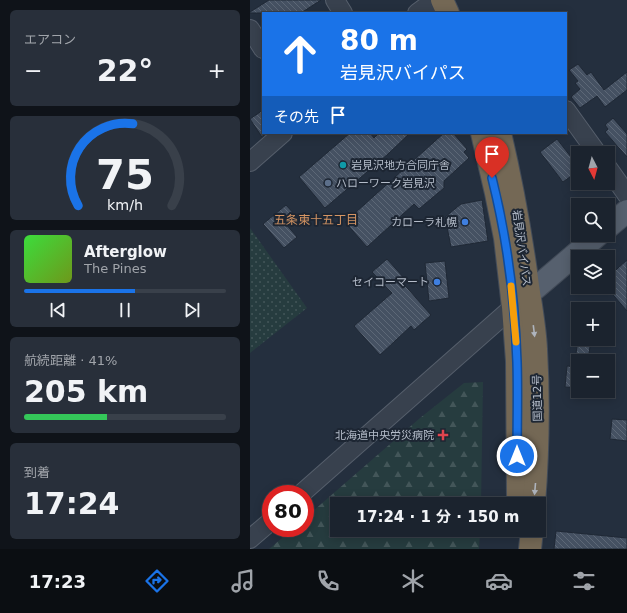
<!DOCTYPE html>
<html lang="ja">
<head>
<meta charset="utf-8">
<style>
	body { margin:0; font-family:"DejaVu Sans","Noto Sans JP",sans-serif; background:#282f3a; color:#f1f3f6; height:100vh; display:flex; flex-direction:column; font-size:15px; white-space:nowrap }
	* { box-sizing:border-box; margin:0 }
	p { font-size:13px; color:#a0a4aa }
	.icon { flex:none; width:22px; height:22px; fill:none; stroke:currentColor; stroke-width:2; stroke-linecap:round; stroke-linejoin:round }
	.map { position:relative; flex:1; overflow:hidden }
	.drawer { display:flex; flex-direction:column; gap:10px; padding:10px; background:#0f1319; width:250px }
	.drawer>* { flex:none }
	.hud { position:absolute; left:12px; top:12px; width:305px; height:122px; border-radius:0px; box-shadow:0 2px 10px #0003,0 0 0 1px #39404a; background:#1a73e8; color:#fff; overflow:hidden }
	.needle { width:26px; rotate:174deg }
	.buttons { position:absolute; left:321px; top:146px; display:grid; gap:8px }
	.buttons a { display:grid; place-items:center; width:44px; height:44px; border-radius:0px; background:#1b232e; box-shadow:0 2px 10px #0003,0 0 0 1px #39404a; font-size:20px }
	.speed { position:absolute; left:12px; top:485px; display:flex; gap:8px; font-size:20px; font-weight:700; text-align:center }
	.speed>* { display:grid; place-content:center; width:52px; height:52px; border-radius:50%; background:#1b232e; box-shadow:0 2px 10px #0003,0 0 0 1px #39404a; line-height:1 }
	.speed .limit { border:6px solid #d22; background:#fff; color:#111 }
	.pin { position:absolute; display:grid; place-items:center; width:34px; height:34px; color:#fff; margin:-41px -17px; border-radius:50% 50% 50% 0; rotate:-45deg; box-shadow:0 0 4px #0007 }
	.pin .icon { rotate:45deg }
	.me { position:absolute; width:44px; margin:-22px; rotate:0deg; stroke-linejoin:round; filter:drop-shadow(0 0 3px #0008) }
	.turn { display:flex; align-items:center; gap:14px; height:84px; padding:0 12px; font-size:18px }
	.turn .icon { width:52px; height:52px; stroke-width:2.5 }
	.turn b { display:block; font-size:28px; line-height:34px }
	.then { display:flex; align-items:center; height:38px; padding:0 12px; background:#0003; gap:8px; font-size:15px }
	.big { font-size:30px; font-weight:700; line-height:1.1 }
	.drawer .widget { flex:1; display:flex; flex-direction:column; justify-content:center; gap:6px; min-width:0; padding:0 14px; border-radius:6px; background:#282f3a }
	.drawer .dial { align-items:center; gap:0 }
	.dial svg { height:104px; overflow:visible; fill:none; stroke:#39404a; stroke-width:7; stroke-linecap:round; text-anchor:middle }
	.dial text { fill:#f1f3f6; stroke:none }
	.song { display:flex; align-items:center; gap:12px }
	.cover { width:48px; height:48px; border-radius:6px; background:linear-gradient(135deg,hsl(120 70% 55%),hsl(80 70% 35%)) }
	.played { height:4px; border-radius:2px; background:linear-gradient(90deg,#1a73e8 55%,#39404a 55%) }
	.keys { display:flex; justify-content:space-around; direction:ltr }
	.heat { display:flex; justify-content:space-between; align-items:center; font-size:22px; direction:ltr }
	.charge { height:6px; border-radius:3px; background:linear-gradient(90deg,#34c759 41%,#39404a 0) }
	.trip { position:absolute; left:80px; top:497px; width:216px; height:40px; border-radius:0px; background:#1b232e; box-shadow:0 2px 10px #0003,0 0 0 1px #39404a; font-weight:700; line-height:40px; text-align:center }
	.dock { display:flex; height:64px; justify-content:space-around; align-items:center; background:#0b0e12; color:#a0a4aa }
	.dock .icon { width:28px; height:28px }
	.dock .active { color:#1a73e8 }
	.dock b { font-size:18px; color:#f1f3f6 }
	main { display:flex; flex:1; min-height:0 }
	.map>svg:first-child { display:block }
	.forest { fill:url(#forest-firs) }
	.park { fill:url(#park-dots) }
	.building { fill:url(#building-back-hatch); stroke:#1f2835 }
	.lines { fill:none; stroke-linecap:round; stroke-linejoin:round }
	.minor-casing { stroke:#565f6c; stroke-width:20 }
	.major-casing { stroke:#414a57; stroke-width:24 }
	.highway-casing { stroke:#434c59; stroke-width:24 }
	.minor { stroke:#38414e; stroke-width:18 }
	.major { stroke:#56606e; stroke-width:22 }
	.highway { stroke:#746855; stroke-width:22 }
	.oneway { fill:#aeb4bd }
	.route-casing { stroke:#114b97; stroke-width:10 }
	.route { stroke:#1a73e8; stroke-width:7 }
	.slow { stroke:#f59e0b; stroke-width:7 }
	.culture-dot { fill:#0f9aa8; stroke:#1d2633; stroke-width:1.5 }
	.service-dot { fill:#5c6f8a; stroke:#1d2633; stroke-width:1.5 }
	.shop-dot { fill:#3f7fe0; stroke:#1d2633; stroke-width:1.5 }
	.health-dot { fill:#e0444e; stroke:#1d2633; stroke-width:1.5 }
	.labels { text-anchor:middle; stroke-width:4; stroke-linejoin:round; paint-order:stroke }
	.poi-label { font-size:11px; fill:#b4bcc9; stroke:#1d2633; text-anchor:end }
	.street-label { font-size:11px; fill:#b4bcc9; stroke:#1d2633 }
	.neighbourhood-label { font-size:12px; fill:#d59563; stroke:#1d2633 }
</style>
</head>
<body>
<main>
<section class="drawer">
<div class="widget"><p>エアコン</p>
<div class="heat"><a>−</a><b class="big">22°</b><a>+</a></div>
</div>
<div class="widget dial"><svg viewBox="0 0 100 80">
<path d="M14 69A42 42 0 1 1 86 69"/>
<path d="M14 69A42 42 0 0 1 56 6" stroke="#1a73e8"/>
<text x="50" y="56" font-size="32" font-weight="700">75</text>
<text x="50" y="72" font-size="11">km/h</text>
</svg></div>
<div class="widget">
<div class="song"><i class="cover"></i><div><b>Afterglow</b><p>The Pines</p></div></div>
<div class="played"></div>
<div class="keys"><svg class="icon" aria-label="previous" viewBox="0 0 24 24"><path d="M18 5L8 12l10 7zM5 5v14"/></svg><svg class="icon" aria-label="pause" viewBox="0 0 24 24"><path d="M8 5v14M16 5v14"/></svg><svg class="icon" aria-label="next" viewBox="0 0 24 24"><path d="M6 5l10 7-10 7zM19 5v14"/></svg></div>
</div>
<div class="widget"><p>航続距離 · 41%</p><b class="big">205 km</b><div class="charge"></div></div>
<div class="widget"><p>到着</p><b class="big">17:24</b></div>
</section>
<div class="map">
<svg width="377" height="549" viewBox="0 0 377 549">
	<defs>
		<pattern id="forest-firs" width="22" height="20" patternUnits="userSpaceOnUse"><rect width="22" height="20" fill="#263c3f"/><path d="M5 1l3.5 6h-7zM16 11l3.5 6h-7z" fill="#435659"/></pattern>
		<pattern id="park-dots" width="8" height="8" patternUnits="userSpaceOnUse"><rect width="8" height="8" fill="#263c3f"/><path d="M2 2h.1M6 6h.1" fill="none" stroke="#435659" stroke-width="1.8" stroke-linecap="round"/></pattern>
		<pattern id="building-back-hatch" width="6" height="6" patternUnits="userSpaceOnUse"><rect width="6" height="6" fill="#455162"/><path d="M-1 5l2 2M0 0l6 6M5-1l2 2" fill="none" stroke="#5d6877"/></pattern>
	</defs>
	<rect width="100%" height="100%" fill="#242f3e"/>
	<path class="forest" d="M233 382 231 504H87V530H230L229 549H19L44 528H55V518L170 418 214 383Z"/>
	<path class="park" d="M0 228 57 308 0 353Z"/>
	<g class="building">
		<path d="M19 0H71L51 13H0V12Z"/>
		<path d="M328 64 337 75 341 72 354 90 377 72V90L355 107 347 96 330 108 321 97 330 89 325 83 328 81 319 70Z"/>
		<path d="M13 110V137H12L0 119Z"/>
		<path d="M363 118 377 134V157L355 132 358 129 355 125Z"/>
		<path d="M100 133H120L124 138 129 133H160L138 154 75 208 49 177Z"/>
		<path d="M194 133H203L217 149 214 152 219 158 194 181V188L169 209 164 204 117 247 95 222Z"/>
		<path d="M307 139 328 166V171L313 182 290 152Z"/>
		<path d="M232 200 238 241 201 247 195 217 211 204Z"/>
		<path d="M36 205 45 215 35 223 47 237 34 248 13 224Z"/>
		<path d="M137 259 154 278 151 281 181 315 164 330 161 326 130 355 104 326 142 293 122 272Z"/>
		<path d="M377 260V311L358 289V277Z"/>
		<path d="M195 261 199 298 179 301 175 263Z"/>
		<path d="M328 339H341L338 361H325Z"/>
		<path d="M317 366 328 367V388L315 387Z"/>
		<path d="M362 419 377 420V441L360 439Z"/>
		<path d="M306 531 377 538V549H304Z"/>
	</g>
	<g class="lines">
		<defs>
			<g id="minor">
				<path d="M85 0 93 13"/>
				<path d="M167 13 185 0"/>
				<path d="M0 29 13 49"/>
				<path d="M316 110 347 153"/>
				<path d="M0 162 33 133"/>
				<path d="M358 168 377 195"/>
				<path d="M51 494 263 307"/>
				<path d="M0 539 21 521"/>
			</g>
			<g id="major">
				<path d="M358 227 377 211"/>
				<path d="M267 304 348 235"/>
			</g>
			<g id="highway">
				<path d="M192 0 198 13"/>
				<path d="M232 133 246 193 255 238 263 307 267 361 268 504"/>
				<path d="M250 133C262 184 271 234 278 286 281 306 285 328 286 349 289 401 288 453 284 504"/>
				<path d="M280 549 282 530"/>
			</g>
		</defs>
		<use href="#minor" class="minor-casing"/>
		<use href="#major" class="major-casing"/>
		<use href="#highway" class="highway-casing"/>
		<use href="#minor" class="minor"/>
		<use href="#major" class="major"/>
		<use href="#highway" class="highway"/>
	</g>
	<defs><path id="oneway-solid" d="M-6-.8H1V-3.2L6.5 0L1 3.2V.8H-6Z"/></defs>
	<g class="oneway">
		<use href="#oneway-solid" transform="translate(284 331) rotate(83)"/>
		<use href="#oneway-solid" transform="translate(285 489) rotate(95)"/>
	</g>
	<g class="lines">
		<defs>
			<path id="route" d="M242 178C257 238 265 300 267 362 268 393 267 425 267 456"/>
		</defs>
		<use href="#route" class="route-casing"/>
		<use href="#route" class="route"/>
		<path class="slow" d="M261 286 266 342"/>
	</g>
	<circle class="culture-dot" cx="93" cy="165" r="4"/>
	<circle class="service-dot" cx="78" cy="183" r="4"/>
	<g class="shop-dot">
		<circle cx="215" cy="222" r="4"/>
		<circle cx="187" cy="282" r="4"/>
	</g>
	<path class="health-dot" d="M191 429h4v4h4v4h-4v4h-4v-4h-4v-4h4z"/>
	<g class="labels">
		<g class="poi-label">
			<text x="101" y="169" text-anchor="start">岩見沢地方合同庁舎</text>
			<text x="86" y="187" text-anchor="start">ハローワーク岩見沢</text>
			<text x="207" y="226">カローラ札幌</text>
			<text x="179" y="286">セイコーマート</text>
			<text x="184" y="439">北海道中央労災病院</text>
		</g>
		<g class="street-label">
			<text transform="translate(272 248) rotate(82)" y="4">岩見沢バイパス</text>
			<text transform="translate(287 398) rotate(-91)" y="4">国道12号</text>
		</g>
		<g class="neighbourhood-label">
			<text x="66" y="224">五条東十五丁目</text>
		</g>
	</g>
</svg>
<div class="buttons">
<a><svg class="needle" viewBox="-14 -14 28 28"><path d="M0-13l5 13h-10z" fill="#e53935"/><path d="M0 13l5-13h-10z" fill="#a0a4aa"/></svg></a>
<a><svg class="icon" aria-label="search" viewBox="0 0 24 24"><circle cx="10" cy="10" r="6"/><path d="M15 15l6 6"/></svg></a>
<a><svg class="icon" aria-label="layers" viewBox="0 0 24 24"><path d="M12 4l9 5-9 5-9-5zM3 14l9 5 9-5"/></svg></a>
<a>+</a>
<a>−</a>
</div>
<div class="speed"><div class="limit">80</div></div>
<div class="pin" style="left:242px;top:178px;background:#d93025"><svg class="icon" aria-label="arrive" viewBox="0 0 24 24"><path d="M6 21V4h12l-3 4 3 4H6"/></svg></div>
<svg class="me" style="left:267px;top:456px" viewBox="-20 -20 40 40"><circle r="17" fill="#1a73e8" stroke="#fff" stroke-width="3"/><path d="M0-11L8 9 0 5-8 9z" fill="#fff"/></svg>
<div class="trip">17:24 · 1 分 · 150 m</div>
<div class="hud">
<div class="turn"><svg class="icon" aria-label="ahead" viewBox="0 0 24 24"><path d="M12 20V5M6 11l6-6 6 6"/></svg><div><b>80 m</b>岩見沢バイパス</div></div>
<div class="then">その先<svg class="icon" aria-label="arrive" viewBox="0 0 24 24"><path d="M6 21V4h12l-3 4 3 4H6"/></svg></div>
</div>
</div>
</main>
<nav class="dock">
<b>17:23</b>
<svg class="icon active" aria-label="directions" viewBox="0 0 24 24"><path d="M12 3l9 9-9 9-9-9zM9 14v-3h6M13 9l2 2-2 2"/></svg>
<svg class="icon" aria-label="music" viewBox="0 0 24 24"><path d="M9 18V5l10-2v13"/><circle cx="6" cy="18" r="3"/><circle cx="16" cy="16" r="3"/></svg>
<svg class="icon" aria-label="phone" viewBox="0 0 24 24"><path d="M5 4h4l2 5-3 2q2 4 5 5l2-3 5 2v4C11 20 4 13 5 4z"/></svg>
<svg class="icon" aria-label="climate" viewBox="0 0 24 24"><path d="M12 3v18M4 7l16 10M4 17L20 7"/></svg>
<svg class="icon" aria-label="car" viewBox="0 0 24 24"><path d="M5 17H2v-5l4-1 3-4h7l3 4 3 1v5h-3M9 17h6M6 11h13"/><circle cx="7" cy="17" r="2"/><circle cx="17" cy="17" r="2"/></svg>
<svg class="icon" aria-label="filters" viewBox="0 0 24 24"><path d="M4 7h16M4 17h16"/><circle cx="9" cy="7" r="2"/><circle cx="15" cy="17" r="2"/></svg>
</nav>
</body>
</html>
